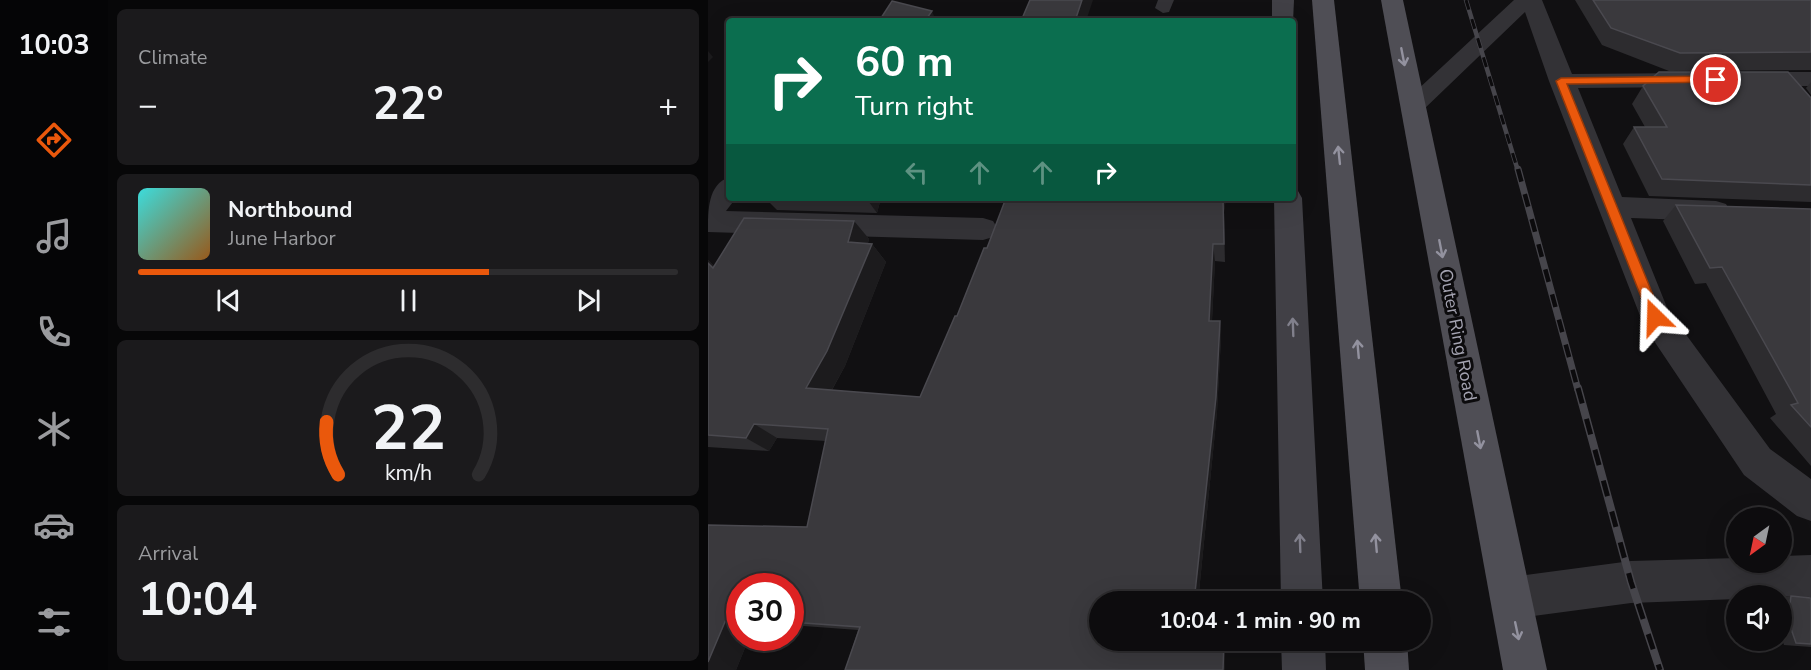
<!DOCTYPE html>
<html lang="en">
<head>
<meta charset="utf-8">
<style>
	body { margin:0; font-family:"Nunito Sans",sans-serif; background:#1b1a1c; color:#f1f3f6; height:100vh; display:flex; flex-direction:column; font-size:22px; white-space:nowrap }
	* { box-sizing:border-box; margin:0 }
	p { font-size:20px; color:#9a9b9e }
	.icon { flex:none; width:33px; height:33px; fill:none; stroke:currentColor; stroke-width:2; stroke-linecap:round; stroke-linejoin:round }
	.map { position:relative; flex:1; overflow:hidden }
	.panel { display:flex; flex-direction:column; gap:9px; padding:9px; background:#070708; width:600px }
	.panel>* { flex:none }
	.banner { position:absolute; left:18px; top:18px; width:570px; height:183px; border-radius:6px; box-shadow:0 6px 24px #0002,0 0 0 2px #2d2c2e; background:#0b6e4f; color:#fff; overflow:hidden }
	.needle { width:39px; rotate:213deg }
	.fabs { position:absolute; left:1018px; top:507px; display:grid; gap:12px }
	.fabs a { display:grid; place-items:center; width:66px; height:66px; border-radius:50%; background:#0d0c0e; box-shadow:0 6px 24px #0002,0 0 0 2px #2d2c2e; font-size:30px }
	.speed { position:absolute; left:18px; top:573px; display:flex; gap:12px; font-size:30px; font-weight:700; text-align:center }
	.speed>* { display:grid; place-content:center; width:78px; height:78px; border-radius:50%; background:#0d0c0e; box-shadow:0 6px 24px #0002,0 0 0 2px #2d2c2e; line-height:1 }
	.speed .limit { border:9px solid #d22; background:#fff; color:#111 }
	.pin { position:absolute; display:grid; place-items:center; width:51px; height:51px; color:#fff; margin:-26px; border:3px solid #fff; border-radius:50%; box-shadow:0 2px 6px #0007 }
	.me { position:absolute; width:66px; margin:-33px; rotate:338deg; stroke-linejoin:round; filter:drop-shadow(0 0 4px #0008) }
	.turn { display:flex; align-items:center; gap:21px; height:126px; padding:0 30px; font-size:27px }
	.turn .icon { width:78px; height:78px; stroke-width:2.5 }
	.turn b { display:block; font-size:42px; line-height:51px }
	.lanes { display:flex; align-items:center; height:57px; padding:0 30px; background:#0003; justify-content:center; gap:30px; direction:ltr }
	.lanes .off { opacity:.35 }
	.big { font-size:45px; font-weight:700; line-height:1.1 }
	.panel .widget { flex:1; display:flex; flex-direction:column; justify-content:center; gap:9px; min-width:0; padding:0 21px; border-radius:9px; background:#1b1a1c }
	.panel .dial { align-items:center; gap:0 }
	.dial svg { height:156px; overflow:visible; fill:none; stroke:#2d2c2e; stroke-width:7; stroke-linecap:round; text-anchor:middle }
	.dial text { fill:#f1f3f6; stroke:none }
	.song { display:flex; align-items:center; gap:18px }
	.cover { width:72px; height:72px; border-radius:9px; background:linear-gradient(135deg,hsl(180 70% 55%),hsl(30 70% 35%)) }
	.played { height:6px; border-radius:3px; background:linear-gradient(90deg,#ea580c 65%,#2d2c2e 65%) }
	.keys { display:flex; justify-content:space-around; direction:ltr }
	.heat { display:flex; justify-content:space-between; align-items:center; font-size:33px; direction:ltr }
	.trip { position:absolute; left:381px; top:591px; width:342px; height:60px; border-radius:30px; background:#0d0c0e; box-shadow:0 6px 24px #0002,0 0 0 2px #2d2c2e; font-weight:700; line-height:60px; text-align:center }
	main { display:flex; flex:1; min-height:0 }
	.menu { display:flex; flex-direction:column; width:108px; justify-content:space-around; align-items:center; background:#050506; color:#9a9b9e }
	.menu .icon { width:42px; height:42px }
	.menu .current { color:#ea580c }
	.menu b { font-size:27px; color:#f1f3f6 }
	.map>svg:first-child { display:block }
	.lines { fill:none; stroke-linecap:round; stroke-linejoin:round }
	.lane { fill:#333236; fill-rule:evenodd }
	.street { fill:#333236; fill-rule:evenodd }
	.secondary { fill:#414046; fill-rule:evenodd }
	.primary { fill:#4f4e55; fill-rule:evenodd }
	.rail-far2-casing { stroke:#46454b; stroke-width:4.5 }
	.rail-far1-casing { stroke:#46454b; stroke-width:7 }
	.rail-casing { stroke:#46454b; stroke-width:8 }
	.rail-far2 { stroke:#0c0b0d; stroke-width:3; stroke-dasharray:10; stroke-linecap:butt }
	.rail-far1 { stroke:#0c0b0d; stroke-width:4.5; stroke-dasharray:13; stroke-linecap:butt }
	.rail { stroke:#0c0b0d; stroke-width:5; stroke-dasharray:16; stroke-linecap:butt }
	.wall { fill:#2d2c2f }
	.shaded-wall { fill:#1c1b1d }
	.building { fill:#3a393d; stroke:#4a494f; stroke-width:1.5 }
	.oneway { stroke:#93929f }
	.oneway2 { stroke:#81808c }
	.route { fill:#ea580c; stroke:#983908; stroke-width:1.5 }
	.labels { text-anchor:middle; stroke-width:6; stroke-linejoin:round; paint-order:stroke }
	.street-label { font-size:18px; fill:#a4a3b1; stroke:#0c0b0d }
</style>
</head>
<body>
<main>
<nav class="menu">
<b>10:03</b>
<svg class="icon current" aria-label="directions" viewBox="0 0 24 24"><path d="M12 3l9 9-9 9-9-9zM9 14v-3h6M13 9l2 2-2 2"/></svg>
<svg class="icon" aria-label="music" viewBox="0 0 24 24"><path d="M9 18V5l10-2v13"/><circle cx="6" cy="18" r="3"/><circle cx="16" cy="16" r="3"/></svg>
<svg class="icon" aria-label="phone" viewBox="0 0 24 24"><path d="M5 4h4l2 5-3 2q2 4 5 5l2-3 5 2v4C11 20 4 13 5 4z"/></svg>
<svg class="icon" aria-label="climate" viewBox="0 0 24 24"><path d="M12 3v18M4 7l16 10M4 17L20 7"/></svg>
<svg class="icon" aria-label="car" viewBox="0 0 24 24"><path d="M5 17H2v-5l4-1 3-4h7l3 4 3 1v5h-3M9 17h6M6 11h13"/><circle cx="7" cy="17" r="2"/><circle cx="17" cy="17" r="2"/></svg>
<svg class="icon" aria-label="filters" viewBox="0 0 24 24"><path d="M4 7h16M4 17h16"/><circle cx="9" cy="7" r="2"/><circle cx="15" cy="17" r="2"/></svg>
</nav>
<section class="panel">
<div class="widget"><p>Climate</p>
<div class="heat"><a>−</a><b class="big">22°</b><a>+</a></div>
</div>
<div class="widget">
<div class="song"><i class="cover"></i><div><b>Northbound</b><p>June Harbor</p></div></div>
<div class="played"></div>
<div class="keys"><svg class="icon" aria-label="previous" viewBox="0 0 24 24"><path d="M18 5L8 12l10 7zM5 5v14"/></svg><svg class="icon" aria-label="pause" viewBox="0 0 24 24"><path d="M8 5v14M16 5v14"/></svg><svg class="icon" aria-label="next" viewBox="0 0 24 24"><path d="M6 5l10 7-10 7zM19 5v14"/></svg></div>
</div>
<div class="widget dial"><svg viewBox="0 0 100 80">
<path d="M14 69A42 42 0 1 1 86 69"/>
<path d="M14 69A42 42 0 0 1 8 42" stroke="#ea580c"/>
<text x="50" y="56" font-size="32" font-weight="700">22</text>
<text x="50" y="72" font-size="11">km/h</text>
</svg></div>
<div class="widget"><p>Arrival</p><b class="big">10:04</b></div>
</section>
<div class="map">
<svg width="1103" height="670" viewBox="0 0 1103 670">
	<rect width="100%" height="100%" fill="#111012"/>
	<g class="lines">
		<path class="lane" d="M450 0H466L461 12 455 13 447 8Z"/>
		<g class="street">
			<path d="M806 0H834L864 74 986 73 994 75 998 80 994 85 986 87 870 88 914 197 1008 201 1018 204 1022 211 1018 218 1008 221 923 218 960 310 1062 449 1103 479V521L1089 516 1036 475 936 326 841 81 817 12 714 111 705 113 696 111 693 105Z"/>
			<path d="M1041 72H1103V86H1041L1033 84 1029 79 1033 74Z"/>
			<path d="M21 177V198H28L18 211 275 218 285 221 290 229 285 237 275 240 0 232C0 209 0 185 21 177Z"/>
			<path d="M1103 555V597L1029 596V599L923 603 803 619 788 613 782 598 788 583 803 577 923 561 1029 558V562H1074V556Z"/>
		</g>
		<g class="secondary">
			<path d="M564 0H586L585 22 564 21Z"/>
			<path d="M585 189 590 191 594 198 615 602H573L566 198H585Z"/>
			<path d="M573 640H617L618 670H574Z"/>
		</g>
		<g class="primary">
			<path d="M604 0H626L694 602H652Z"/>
			<path d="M673 0H695L839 670H795Z"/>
			<path d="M655 640H699L701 670H657Z"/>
		</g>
		<defs>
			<path id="rail-far2" d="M758 0 810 171"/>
			<path id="rail-far1" d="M810 169 870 390"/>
			<path id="rail" d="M870 388 923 582 952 670"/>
		</defs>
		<use href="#rail-far2" class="rail-far2-casing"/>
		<use href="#rail-far1" class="rail-far1-casing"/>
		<use href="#rail" class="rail-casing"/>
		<use href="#rail-far2" class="rail-far2"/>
		<use href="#rail-far1" class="rail-far1"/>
		<use href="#rail" class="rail"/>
	</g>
	<g class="wall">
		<path d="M867 0H1103V70L961 71 894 45Z"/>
		<path d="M1103 82V95L1098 88Z"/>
		<path d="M935 86 1103 98V202L941 196 915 144 926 127H937L924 104Z"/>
		<path d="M57 198H173L169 213 69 210Z"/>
		<path d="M294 198H518L516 212 517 262 507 261 504 321H512L513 338 509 412 490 602H392V640H516L517 643V670H137L150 630 82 625V586H32V638H41L28 670H0V525L99 527 118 441 69 438 61 451 0 447V260L6 266 36 218 146 221 161 239 160 243 164 244 178 262 137 366 124 390 212 397 247 316H249L276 248H279L297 201Z"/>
		<path d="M968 205 1103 209V466L1062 418 1068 414 998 283 987 284 955 221Z"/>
		<path d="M1083 596 1103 598V647L1076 645 1074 639V598Z"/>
	</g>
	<g class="shaded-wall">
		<path d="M374 0H385L378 21H367Z"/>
		<path d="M224 11 228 21H217Z"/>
		<path d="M0 51 5 57 0 62Z"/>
		<path d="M158 198H173L169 213Z"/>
		<path d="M515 198H518L516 212 517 262Z"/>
		<path d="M146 221 161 239 155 260 140 242Z"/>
		<path d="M164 244 178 262 137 366 117 402 98 388Z"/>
		<path d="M505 244 507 261 503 337 501 321Z"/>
		<path d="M0 260 26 285 0 263Z"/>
		<path d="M512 321 513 338 509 412 490 602H486Z"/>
		<path d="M46 424 69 438 61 451 38 438Z"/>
		<path d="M19 617 32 620V638H41L28 670H0V662Z"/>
		<path d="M516 640 517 643V670H515Z"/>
	</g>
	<g class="building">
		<path d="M322 0H374L367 21H313Z"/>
		<path d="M885 0H1103V52L972 53 903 28Z"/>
		<path d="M184 1 224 11 217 21H171Z"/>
		<path d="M951 72H1080L1103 98V185L954 179 926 127H959L935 86Z"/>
		<path d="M298 198H515L516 244H505L501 321H512L508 397 486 602H392V640H516L515 670H137L152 627 82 622V586H32V618L19 617 0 662V525L99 527 120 429 46 424 38 438 0 435V263L5 268 36 218 146 221 140 242 164 244 119 351 98 388 212 397 247 316H249L276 248H279Z"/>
		<path d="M968 205 1103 209V427L1083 405 1090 403 1014 267 1002 268Z"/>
		<path d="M1083 596 1103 598V644L1088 643 1080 620Z"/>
	</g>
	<defs><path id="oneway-shaft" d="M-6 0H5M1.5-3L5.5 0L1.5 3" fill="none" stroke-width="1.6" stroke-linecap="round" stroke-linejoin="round" transform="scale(1.5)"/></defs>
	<g class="oneway">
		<use href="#oneway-shaft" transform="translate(695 57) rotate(79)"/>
		<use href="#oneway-shaft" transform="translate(631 155) rotate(-96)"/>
		<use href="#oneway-shaft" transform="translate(733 249) rotate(79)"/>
		<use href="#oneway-shaft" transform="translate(650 349) rotate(-95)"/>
		<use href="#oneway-shaft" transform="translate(771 440) rotate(79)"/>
		<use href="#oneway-shaft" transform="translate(668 543) rotate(-95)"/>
		<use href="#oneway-shaft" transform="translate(809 631) rotate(78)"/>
	</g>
	<g class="oneway2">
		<use href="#oneway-shaft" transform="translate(585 327) rotate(-92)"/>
		<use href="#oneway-shaft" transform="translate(592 543) rotate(-92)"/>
	</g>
	<path class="route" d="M1008 76 1011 77V82L859 84 954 317 947 322 941 317 848 81 853 78Z"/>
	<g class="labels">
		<g class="street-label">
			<text transform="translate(750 335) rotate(79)" y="6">Outer Ring Road</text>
		</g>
	</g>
</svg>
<div class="fabs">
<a><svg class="needle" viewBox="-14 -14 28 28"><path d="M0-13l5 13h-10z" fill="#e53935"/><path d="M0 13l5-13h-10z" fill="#9a9b9e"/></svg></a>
<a><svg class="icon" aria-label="sound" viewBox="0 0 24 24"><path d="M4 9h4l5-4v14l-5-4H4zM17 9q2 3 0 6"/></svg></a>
</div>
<div class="speed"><div class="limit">30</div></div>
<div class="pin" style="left:1008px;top:80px;background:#d93025"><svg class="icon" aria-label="arrive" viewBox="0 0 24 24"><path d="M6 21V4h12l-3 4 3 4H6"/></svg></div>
<svg class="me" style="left:947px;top:317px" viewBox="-20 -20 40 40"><path d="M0-17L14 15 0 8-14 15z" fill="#ea580c" stroke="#fff" stroke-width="4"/></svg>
<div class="trip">10:04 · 1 min · 90 m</div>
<div class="banner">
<div class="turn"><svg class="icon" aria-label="right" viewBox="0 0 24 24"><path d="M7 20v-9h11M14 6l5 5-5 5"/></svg><div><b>60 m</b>Turn right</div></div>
<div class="lanes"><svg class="icon off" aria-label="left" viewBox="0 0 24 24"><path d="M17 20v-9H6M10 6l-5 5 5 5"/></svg><svg class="icon off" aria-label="ahead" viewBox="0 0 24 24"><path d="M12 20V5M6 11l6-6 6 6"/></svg><svg class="icon off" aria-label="ahead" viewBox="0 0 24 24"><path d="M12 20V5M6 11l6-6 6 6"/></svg><svg class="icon" aria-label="right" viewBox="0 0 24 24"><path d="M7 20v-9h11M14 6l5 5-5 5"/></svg></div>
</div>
</div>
</main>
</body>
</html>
